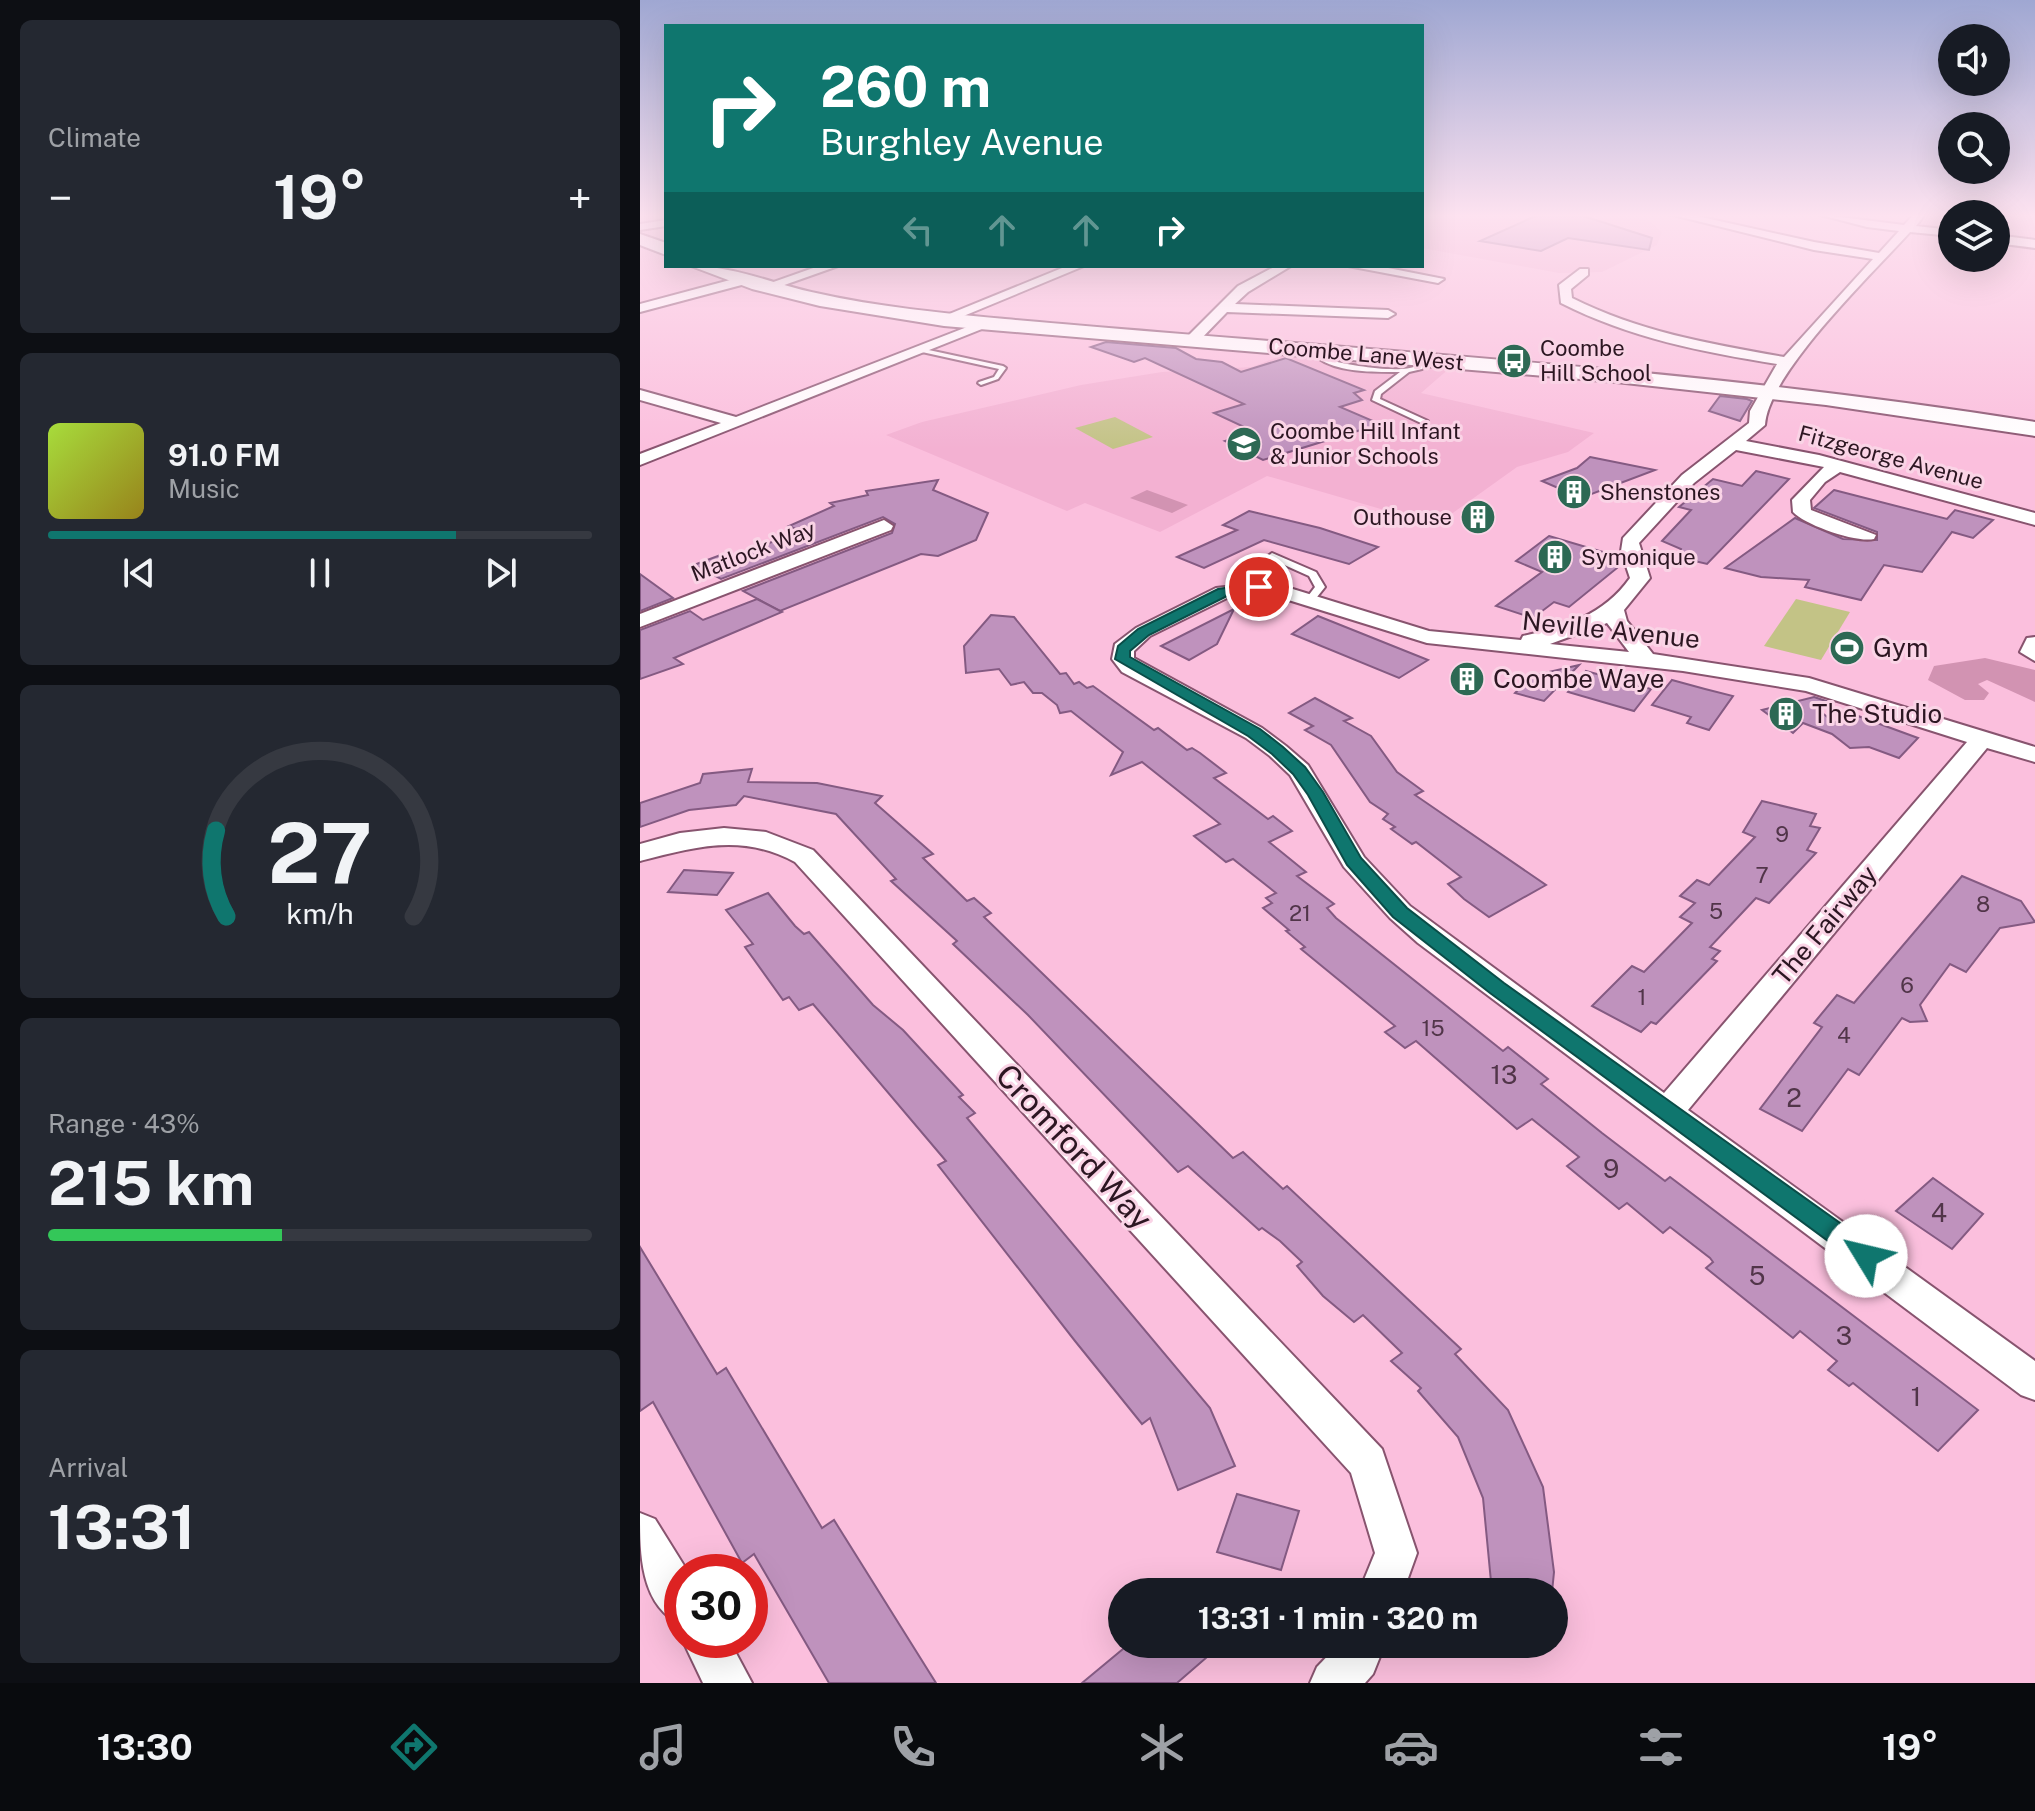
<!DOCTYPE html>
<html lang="en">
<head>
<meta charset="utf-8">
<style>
	body { margin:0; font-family:"Public Sans",sans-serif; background:#242831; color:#f1f3f6; height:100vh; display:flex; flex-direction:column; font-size:30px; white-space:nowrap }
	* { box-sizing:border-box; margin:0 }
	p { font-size:26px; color:#9ea1a6 }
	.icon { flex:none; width:44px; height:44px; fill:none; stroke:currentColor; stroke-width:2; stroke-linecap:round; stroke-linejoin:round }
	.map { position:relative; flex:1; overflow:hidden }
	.panel { display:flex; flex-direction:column; gap:20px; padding:20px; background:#0d0f14; width:640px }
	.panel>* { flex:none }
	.hud { position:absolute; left:24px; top:24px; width:760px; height:244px; border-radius:0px; box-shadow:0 8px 32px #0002; background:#0f766e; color:#fff; overflow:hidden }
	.controls { position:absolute; left:1298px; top:24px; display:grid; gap:16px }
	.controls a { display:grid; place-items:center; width:72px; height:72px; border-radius:50%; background:#171b24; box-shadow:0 8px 32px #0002; font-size:40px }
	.speed { position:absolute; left:24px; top:1554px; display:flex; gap:16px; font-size:40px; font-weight:700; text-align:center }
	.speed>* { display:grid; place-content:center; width:104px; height:104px; border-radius:50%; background:#171b24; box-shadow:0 8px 32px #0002; line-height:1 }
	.speed .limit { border:12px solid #d22; background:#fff; color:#111 }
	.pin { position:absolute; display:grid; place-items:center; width:68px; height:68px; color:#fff; margin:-34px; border:4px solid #fff; border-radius:50%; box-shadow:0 2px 8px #0007 }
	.me { position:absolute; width:88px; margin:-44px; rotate:306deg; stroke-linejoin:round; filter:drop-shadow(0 0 6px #0008) }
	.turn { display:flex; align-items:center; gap:28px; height:168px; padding:0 24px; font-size:36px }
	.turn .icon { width:104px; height:104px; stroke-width:2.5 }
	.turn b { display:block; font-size:56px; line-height:68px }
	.lanes { display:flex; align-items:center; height:76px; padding:0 24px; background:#0003; justify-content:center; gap:40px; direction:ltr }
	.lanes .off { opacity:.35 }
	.big { font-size:60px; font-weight:700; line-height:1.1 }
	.panel .card { flex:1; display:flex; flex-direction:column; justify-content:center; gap:12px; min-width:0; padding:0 28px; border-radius:12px; background:#242831 }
	.panel .dial { align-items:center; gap:0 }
	.dial svg { height:208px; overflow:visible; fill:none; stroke:#363941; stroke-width:7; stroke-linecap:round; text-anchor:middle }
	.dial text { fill:#f1f3f6; stroke:none }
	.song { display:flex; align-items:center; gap:24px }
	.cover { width:96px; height:96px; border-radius:12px; background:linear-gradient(135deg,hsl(80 70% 55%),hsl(50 70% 35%)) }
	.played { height:8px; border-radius:4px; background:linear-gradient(90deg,#0f766e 75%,#363941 75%) }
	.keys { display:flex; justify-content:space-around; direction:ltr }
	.heat { display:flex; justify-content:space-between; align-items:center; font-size:44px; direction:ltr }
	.charge { height:12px; border-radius:6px; background:linear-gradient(90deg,#34c759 43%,#363941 0) }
	.trip { position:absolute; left:468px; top:1578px; width:460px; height:80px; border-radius:40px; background:#171b24; box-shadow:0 8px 32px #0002; font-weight:700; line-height:80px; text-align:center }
	.tab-bar { display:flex; height:128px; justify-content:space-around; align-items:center; background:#090b0e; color:#9ea1a6 }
	.tab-bar .icon { width:56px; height:56px }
	.tab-bar .active { color:#0f766e }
	.tab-bar b { font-size:36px; color:#f1f3f6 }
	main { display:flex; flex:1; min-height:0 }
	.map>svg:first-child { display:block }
	.built { fill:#f3b1d2 }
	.green { fill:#c3c386 }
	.water { fill:#d293b2 }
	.building { fill:#bf92bd; stroke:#845a82; stroke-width:2 }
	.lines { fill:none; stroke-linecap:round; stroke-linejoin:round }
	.lane-casing { stroke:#88546f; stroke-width:4 }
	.street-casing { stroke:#88546f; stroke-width:4 }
	.primary-casing { stroke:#88546f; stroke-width:4 }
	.lane { fill:#fff; fill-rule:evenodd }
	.street { fill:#fff; fill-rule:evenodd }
	.primary { fill:#fff; fill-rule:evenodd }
	.route { fill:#0f766e; stroke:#0a4d48; stroke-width:2 }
	.labels { text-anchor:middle; stroke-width:6; stroke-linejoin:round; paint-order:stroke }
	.far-poi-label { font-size:22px; fill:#2c1622; stroke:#fad4e6; text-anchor:start }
	.far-street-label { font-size:22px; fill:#2c1622; stroke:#fad4e6 }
	.number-label { font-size:22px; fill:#513549 }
	.street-label { font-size:26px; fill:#2c1622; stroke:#fad4e6 }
	.poi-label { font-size:26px; fill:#2c1622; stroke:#fad4e6; text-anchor:start }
	.near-number-label { font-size:26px; fill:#513549 }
	.near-street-label { font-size:32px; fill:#2c1622; stroke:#fad4e6 }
</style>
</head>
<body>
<main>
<section class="panel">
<div class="card"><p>Climate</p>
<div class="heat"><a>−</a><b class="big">19°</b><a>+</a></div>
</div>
<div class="card">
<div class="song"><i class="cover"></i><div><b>91.0 FM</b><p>Music</p></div></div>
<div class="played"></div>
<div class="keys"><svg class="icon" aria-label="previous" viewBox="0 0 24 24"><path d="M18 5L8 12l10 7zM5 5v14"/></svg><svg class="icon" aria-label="pause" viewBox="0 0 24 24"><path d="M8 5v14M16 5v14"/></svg><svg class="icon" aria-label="next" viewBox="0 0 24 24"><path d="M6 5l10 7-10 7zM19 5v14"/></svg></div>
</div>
<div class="card dial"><svg viewBox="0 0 100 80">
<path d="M14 69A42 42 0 1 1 86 69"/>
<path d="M14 69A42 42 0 0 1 10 36" stroke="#0f766e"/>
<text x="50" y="56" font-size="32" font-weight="700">27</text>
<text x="50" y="72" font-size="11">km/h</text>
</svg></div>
<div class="card"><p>Range · 43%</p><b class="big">215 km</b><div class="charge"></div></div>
<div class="card"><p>Arrival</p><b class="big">13:31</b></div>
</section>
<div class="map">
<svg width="1395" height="1683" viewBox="0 0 1395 1683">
	<rect width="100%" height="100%" fill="#fbbfdd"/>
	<g class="built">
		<path d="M782 214H1019L1024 215 1007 219 1022 232 1017 245 962 272 919 273 782 248Z"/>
		<path d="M648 353 762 363 769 368 782 370 811 367 781 393 954 433 928 452 877 467 796 525 627 476 520 532 445 503 427 511 246 435 282 422 441 385 522 372 612 367Z"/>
	</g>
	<g class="green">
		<path d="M475 417 513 437 473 449 435 428Z"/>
		<path d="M1156 599 1210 612 1181 660 1124 646Z"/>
	</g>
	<g class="water">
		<path d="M507 490 548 505 532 513 490 498Z"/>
		<path d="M1345 658 1395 670V702L1347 680 1338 684 1349 693 1344 700H1325L1288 680 1294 666Z"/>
	</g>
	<g class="building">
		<path d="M900 214H937L1012 238 1009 250 928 238 901 251 840 241Z"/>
		<path d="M466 342 536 348 556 359 582 362 601 372 646 358 724 390 714 393 722 400 700 407 740 424 623 460 585 441 615 432 574 413 604 404 505 358 494 362 451 347Z"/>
		<path d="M1080 396 1107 399 1112 401 1100 421 1069 411Z"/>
		<path d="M950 457 1015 470 941 498 902 481 937 468Z"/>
		<path d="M1116 471 1149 479 1067 564 1038 557 1041 549 1022 541 1051 510 1039 507 1073 479 1102 486Z"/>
		<path d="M298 480 293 490 348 513 336 540 298 556 281 554 140 611 103 591 252 533 255 524 243 517 81 579 54 565 83 554 91 558 160 531 149 526 194 506 190 503 228 495 226 491Z"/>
		<path d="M1194 490 1307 519 1315 510 1353 520 1333 538 1312 532 1282 572 1244 565 1221 600 1165 587 1169 580 1121 577 1085 568 1155 518 1203 539 1237 540V532L1174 508Z"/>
		<path d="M609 511 680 528 738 547 709 564 624 540 564 568 537 557 597 530 583 525Z"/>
		<path d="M909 536 980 557 982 564 929 607 914 602 893 618 856 606 902 572 876 561Z"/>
		<path d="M0 574 33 598 0 611Z"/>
		<path d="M117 599 142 612 34 658 43 664 0 679V630L50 611 63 620Z"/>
		<path d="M594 609 577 644 549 660 521 646Z"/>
		<path d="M351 615 374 617 420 674 426 673 434 684 439 682 447 688 453 686 514 730 518 728 547 750 552 748 560 753 586 773 574 778 628 819 633 816 652 831 629 842 666 872 657 876 694 904 687 908 696 918 863 1051 868 1047 908 1079 901 1084 962 1133 1025 1181 1030 1177 1338 1410 1298 1451 1213 1383 1209 1386 1188 1370 1197 1361 1160 1331 1153 1338 1066 1268 1073 1262 1070 1258 1030 1227 1023 1233 987 1203 979 1209 927 1166 939 1157 892 1119 877 1129 776 1041 765 1048 745 1032 755 1026 661 949 665 947 646 931 649 930 623 908 632 903 626 898 636 893 593 859 586 862 554 836 580 824 502 762 471 775 483 752 431 711 420 713 417 705 402 693H393L384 682 371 685 359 669 326 673 324 646Z"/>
		<path d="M678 616 788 660 759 678 652 634Z"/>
		<path d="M939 665 904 701 875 693 892 676Z"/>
		<path d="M946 671 1011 689 994 711 928 692Z"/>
		<path d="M1032 680 1065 689 1093 696 1069 730 1047 723 1051 717 1012 705Z"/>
		<path d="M1174 697 1186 701 1177 709 1195 723 1207 712 1278 738 1259 758 1229 747 1210 748 1192 734 1163 723 1153 733 1122 710Z"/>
		<path d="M675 698 712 718 704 721 731 736 757 772 783 791 775 795 906 885 849 917 824 899 808 884 821 877 776 842 772 844 751 829 755 827 743 819 748 814 730 802 691 745 665 730 673 726 649 713Z"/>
		<path d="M112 769 108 782 177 783 242 796 235 803 293 854 283 858 327 901 334 898 351 913 344 917 593 1158 603 1152 643 1189 647 1186 821 1349 815 1354 868 1410 903 1487 914 1572 912 1592H852L843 1498 818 1437 778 1391 781 1388 751 1361 762 1353 723 1315 714 1322 683 1296 657 1266 662 1262 640 1241 622 1228 619 1230 548 1166 538 1172 388 1015 313 944 317 941 251 881 256 879 196 814 104 796 96 805 49 810 0 827V803L60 783 63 774Z"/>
		<path d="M1122 801 1176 814 1170 826 1180 828 1167 850 1176 853 1129 903 1116 898 1070 947 1080 951 1072 959 1077 961 1016 1024 1011 1022 1001 1032 952 1006 992 966 1004 972 1052 923 1040 917 1055 903 1040 896 1057 880 1069 885 1115 837 1103 832Z"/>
		<path d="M44 870 93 873 77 895 28 892Z"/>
		<path d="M1322 876 1381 901 1395 922 1360 928 1326 972 1310 964 1280 1005 1287 1021 1270 1022 1262 1018 1219 1075 1208 1069 1162 1131 1120 1109 1182 1027 1174 1023 1197 995 1214 1003Z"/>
		<path d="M128 893 155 926 164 934 169 932 233 1005 263 1030 323 1095 319 1097 335 1113 327 1118 570 1408 595 1466 538 1490 510 1418 502 1424 435 1341 298 1165 306 1161 173 1004 159 1010 149 997 143 1000 105 947 113 944 86 910Z"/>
		<path d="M1293 1178 1343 1214 1312 1249 1256 1211Z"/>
		<path d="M0 1247 77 1374 86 1368 182 1528 194 1520 296 1683H189L114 1554 102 1563 13 1402 0 1411Z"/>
		<path d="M597 1494 659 1511 641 1570 577 1552Z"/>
		<path d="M489 1644H582L537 1683H442Z"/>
	</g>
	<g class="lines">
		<defs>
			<g id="lane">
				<path d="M284 349 363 366 366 368 358 379 341 385 338 383 339 382 354 377 359 369 282 352V350Z"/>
				<path d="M681 350H685V357L690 360C707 365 760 374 776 366 780 364 782 361 786 358H790V360L782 369 769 372 741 394 740 399 788 421 781 423 732 400 735 391 760 372C735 372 699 373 678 358Z"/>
				<path d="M632 553 676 572 685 587 673 602 670 603 665 600 675 587 669 576 629 558 628 556Z"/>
			</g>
			<g id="street">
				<path d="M1029 214H1048L1174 242 1239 253 1259 231 1227 227 1177 214 1264 225 1274 214H1285L1276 226 1312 230V236L1270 232C1234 272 1128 373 1125 425L1106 441 1179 455 1395 513V525L1200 472 1185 482 1170 500 1171 510 1236 535 1234 539C1216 543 1165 525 1153 512L1152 500 1184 467 1096 450 1054 483 999 543 1010 578 984 610 987 621 1013 654 1169 678 1395 747V762L1347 748 1048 1110 1395 1361V1400L1381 1395 778 943 750 918 704 867 650 775 630 756 606 738 482 672 472 659 475 644 496 628 576 588 630 582 789 631 881 640 883 636C926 626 963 616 990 578L981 551 983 538 1042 475 1109 423 1110 411 1137 364C1062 352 990 338 921 303L919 285 940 269H948V275L931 289 932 298C1000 332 1070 344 1144 357L1233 259 1174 250ZM629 594 787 643 1043 671 1166 691 1327 742 1024 1093 770 906 724 857 668 765 646 746 622 728 494 658V651L510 636 587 598ZM967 623 989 652 910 644Z"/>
				<path d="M26 220V226L0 230V224Z"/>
				<path d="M1356 235 1395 240V248L1356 243Z"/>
				<path d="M179 266H198L133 289 122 286Z"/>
				<path d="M427 266H444L309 322 297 319Z"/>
				<path d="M636 266H651L608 292 595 304 748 310 755 314 748 318 587 312 557 343H547V337L598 286Z"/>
				<path d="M708 266H738L804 279 798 283Z"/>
				<path d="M105 276 111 280 109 283 0 312V304Z"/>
				<path d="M345 320 357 323 0 465V454L81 423 0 400V390L96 417Z"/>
				<path d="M244 520 253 526 251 530 0 627V614Z"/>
				<path d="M1395 637V661L1380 652 1387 638Z"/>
				<path d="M84 828 126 832 173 850 742 1449 777 1553 763 1592H719L735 1553 711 1473 155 862C102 833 55 847 0 861V844L40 833Z"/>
				<path d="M0 1513 15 1519 48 1572H42V1625C0 1606 0 1554 0 1513Z"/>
				<path d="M42 1639 89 1640 112 1683H63Z"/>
				<path d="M699 1644H745L733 1674 725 1683H670L677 1667Z"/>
			</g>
			<g id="primary">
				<path d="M0 234 26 243V255L0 245Z"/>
				<path d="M51 266C94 266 134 284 176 293 238 307 302 313 365 319 709 350 1053 367 1395 422V436L1186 405 976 382 304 326 180 306 112 289Z"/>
			</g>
		</defs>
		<use href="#lane" class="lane-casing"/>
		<use href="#street" class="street-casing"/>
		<use href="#primary" class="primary-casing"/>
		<use href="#lane" class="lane"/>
		<use href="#street" class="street"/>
		<use href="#primary" class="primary"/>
	</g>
	<linearGradient id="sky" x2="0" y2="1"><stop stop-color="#9fa7d2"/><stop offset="0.48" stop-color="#fde2f0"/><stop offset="1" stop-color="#fde2f0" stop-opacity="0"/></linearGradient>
	<rect width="1395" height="449" fill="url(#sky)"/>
	<path class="route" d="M619 583 626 587 624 590 587 596 509 635 490 651V657L620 729 643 747 665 767 683 792 721 858 767 908 864 983 1235 1248 1239 1256 1235 1263 1226 1266 1218 1263 850 993 753 917 707 865 668 795 653 774 632 754 608 736 475 659 478 646 498 629 578 589Z"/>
	<defs>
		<symbol id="bus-disc" viewBox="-11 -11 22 22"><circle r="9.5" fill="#2d6954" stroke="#fad4e6"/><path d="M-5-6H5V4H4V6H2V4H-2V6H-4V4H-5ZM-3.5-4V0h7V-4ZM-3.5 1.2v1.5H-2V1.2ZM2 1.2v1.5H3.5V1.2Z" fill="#fff"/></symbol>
		<symbol id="school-disc" viewBox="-11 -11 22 22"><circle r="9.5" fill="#2d6954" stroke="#fad4e6"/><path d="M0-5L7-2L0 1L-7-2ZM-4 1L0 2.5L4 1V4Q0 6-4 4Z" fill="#fff"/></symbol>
		<symbol id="building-disc" viewBox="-11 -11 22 22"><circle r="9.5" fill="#2d6954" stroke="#fad4e6"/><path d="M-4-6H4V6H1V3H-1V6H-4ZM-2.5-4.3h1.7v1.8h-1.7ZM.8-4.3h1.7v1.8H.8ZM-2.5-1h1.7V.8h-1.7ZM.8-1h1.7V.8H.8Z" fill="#fff"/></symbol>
		<symbol id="stadium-disc" viewBox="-11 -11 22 22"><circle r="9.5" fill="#2d6954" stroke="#fad4e6"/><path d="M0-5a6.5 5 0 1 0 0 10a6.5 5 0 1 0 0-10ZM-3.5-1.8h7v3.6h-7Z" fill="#fff"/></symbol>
	</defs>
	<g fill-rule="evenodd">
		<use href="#bus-disc" x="854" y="341" width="40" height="40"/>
		<use href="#school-disc" x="584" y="424" width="40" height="40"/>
		<use href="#building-disc" x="914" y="472" width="40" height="40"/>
		<use href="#building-disc" x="818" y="497" width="40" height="40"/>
		<use href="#building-disc" x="895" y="537" width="40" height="40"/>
		<use href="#stadium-disc" x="1187" y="628" width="40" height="40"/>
		<use href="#building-disc" x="807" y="659" width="40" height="40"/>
		<use href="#building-disc" x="1126" y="694" width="40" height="40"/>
	</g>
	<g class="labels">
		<g class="far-poi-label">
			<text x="900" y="356">Coombe<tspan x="900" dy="25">Hill School</tspan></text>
			<text x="630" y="439">Coombe Hill Infant<tspan x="630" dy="25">&amp; Junior Schools</tspan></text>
			<text x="960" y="500">Shenstones</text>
			<text x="812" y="525" text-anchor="end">Outhouse</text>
			<text x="941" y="565">Symonique</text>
		</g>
		<g class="far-street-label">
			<text transform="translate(726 354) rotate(5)" y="8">Coombe Lane West</text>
			<text transform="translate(1251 457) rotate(15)" y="8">Fitzgeorge Avenue</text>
			<text transform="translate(113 551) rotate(-21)" y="8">Matlock Way</text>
		</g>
		<g class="number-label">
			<text x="1142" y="842">9</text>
			<text x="1122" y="883">7</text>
			<text x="1343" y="912">8</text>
			<text x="1076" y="919">5</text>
			<text x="660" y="921">21</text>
			<text x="1267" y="993">6</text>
			<text x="1002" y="1005">1</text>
			<text x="793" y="1036">15</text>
			<text x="1204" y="1043">4</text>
		</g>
		<g class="street-label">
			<text transform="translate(971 630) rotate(6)" y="9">Neville Avenue</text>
			<text transform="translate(1185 925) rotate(-50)" y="9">The Fairway</text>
		</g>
		<g class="poi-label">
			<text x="1233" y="657">Gym</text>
			<text x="853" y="688">Coombe Waye</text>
			<text x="1172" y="723">The Studio</text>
		</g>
		<g class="near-number-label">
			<text x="864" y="1084">13</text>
			<text x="1154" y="1107">2</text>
			<text x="971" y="1178">9</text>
			<text x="1299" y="1222">4</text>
			<text x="1117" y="1285">5</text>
			<text x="1204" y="1345">3</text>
			<text x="1276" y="1406">1</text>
		</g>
		<g class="near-street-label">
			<text transform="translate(434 1147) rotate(47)" y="11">Cromford Way</text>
		</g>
	</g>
</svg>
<div class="controls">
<a><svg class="icon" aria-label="sound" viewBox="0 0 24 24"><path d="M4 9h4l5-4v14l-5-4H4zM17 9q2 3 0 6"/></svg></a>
<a><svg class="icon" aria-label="search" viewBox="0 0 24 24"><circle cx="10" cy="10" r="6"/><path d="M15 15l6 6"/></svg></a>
<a><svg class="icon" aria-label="layers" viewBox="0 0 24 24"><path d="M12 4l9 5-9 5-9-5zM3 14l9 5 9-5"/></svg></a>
</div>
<div class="speed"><div class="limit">30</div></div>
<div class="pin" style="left:619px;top:587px;background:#d93025"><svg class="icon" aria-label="arrive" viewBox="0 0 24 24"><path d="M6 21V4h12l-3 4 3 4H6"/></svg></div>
<svg class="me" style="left:1226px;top:1256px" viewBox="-20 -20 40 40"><circle r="19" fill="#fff"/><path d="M0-13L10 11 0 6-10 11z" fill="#0f766e"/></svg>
<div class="trip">13:31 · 1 min · 320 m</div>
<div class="hud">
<div class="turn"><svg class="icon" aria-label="right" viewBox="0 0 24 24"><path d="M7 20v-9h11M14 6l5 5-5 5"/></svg><div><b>260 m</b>Burghley Avenue</div></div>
<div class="lanes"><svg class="icon off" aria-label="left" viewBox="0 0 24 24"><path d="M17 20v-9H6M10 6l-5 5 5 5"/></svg><svg class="icon off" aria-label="ahead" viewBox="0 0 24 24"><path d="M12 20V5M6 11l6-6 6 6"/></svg><svg class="icon off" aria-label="ahead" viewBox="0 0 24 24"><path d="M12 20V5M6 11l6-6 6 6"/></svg><svg class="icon" aria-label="right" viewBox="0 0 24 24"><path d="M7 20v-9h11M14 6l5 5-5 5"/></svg></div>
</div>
</div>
</main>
<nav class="tab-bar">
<b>13:30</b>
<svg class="icon active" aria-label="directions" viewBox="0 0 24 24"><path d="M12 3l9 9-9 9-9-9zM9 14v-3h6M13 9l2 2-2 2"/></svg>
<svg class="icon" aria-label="music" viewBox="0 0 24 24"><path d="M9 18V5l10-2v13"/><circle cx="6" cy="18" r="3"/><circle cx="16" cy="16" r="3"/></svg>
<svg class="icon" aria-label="phone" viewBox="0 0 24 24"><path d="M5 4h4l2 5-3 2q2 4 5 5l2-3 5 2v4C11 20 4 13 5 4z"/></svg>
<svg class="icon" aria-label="climate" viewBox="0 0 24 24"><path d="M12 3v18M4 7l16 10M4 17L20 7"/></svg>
<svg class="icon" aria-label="car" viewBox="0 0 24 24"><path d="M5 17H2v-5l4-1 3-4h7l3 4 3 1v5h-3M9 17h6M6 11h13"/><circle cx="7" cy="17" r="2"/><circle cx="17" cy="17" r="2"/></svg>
<svg class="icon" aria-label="filters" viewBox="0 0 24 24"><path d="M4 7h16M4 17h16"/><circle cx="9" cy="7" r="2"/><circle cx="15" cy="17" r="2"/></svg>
<b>19°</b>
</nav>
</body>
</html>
